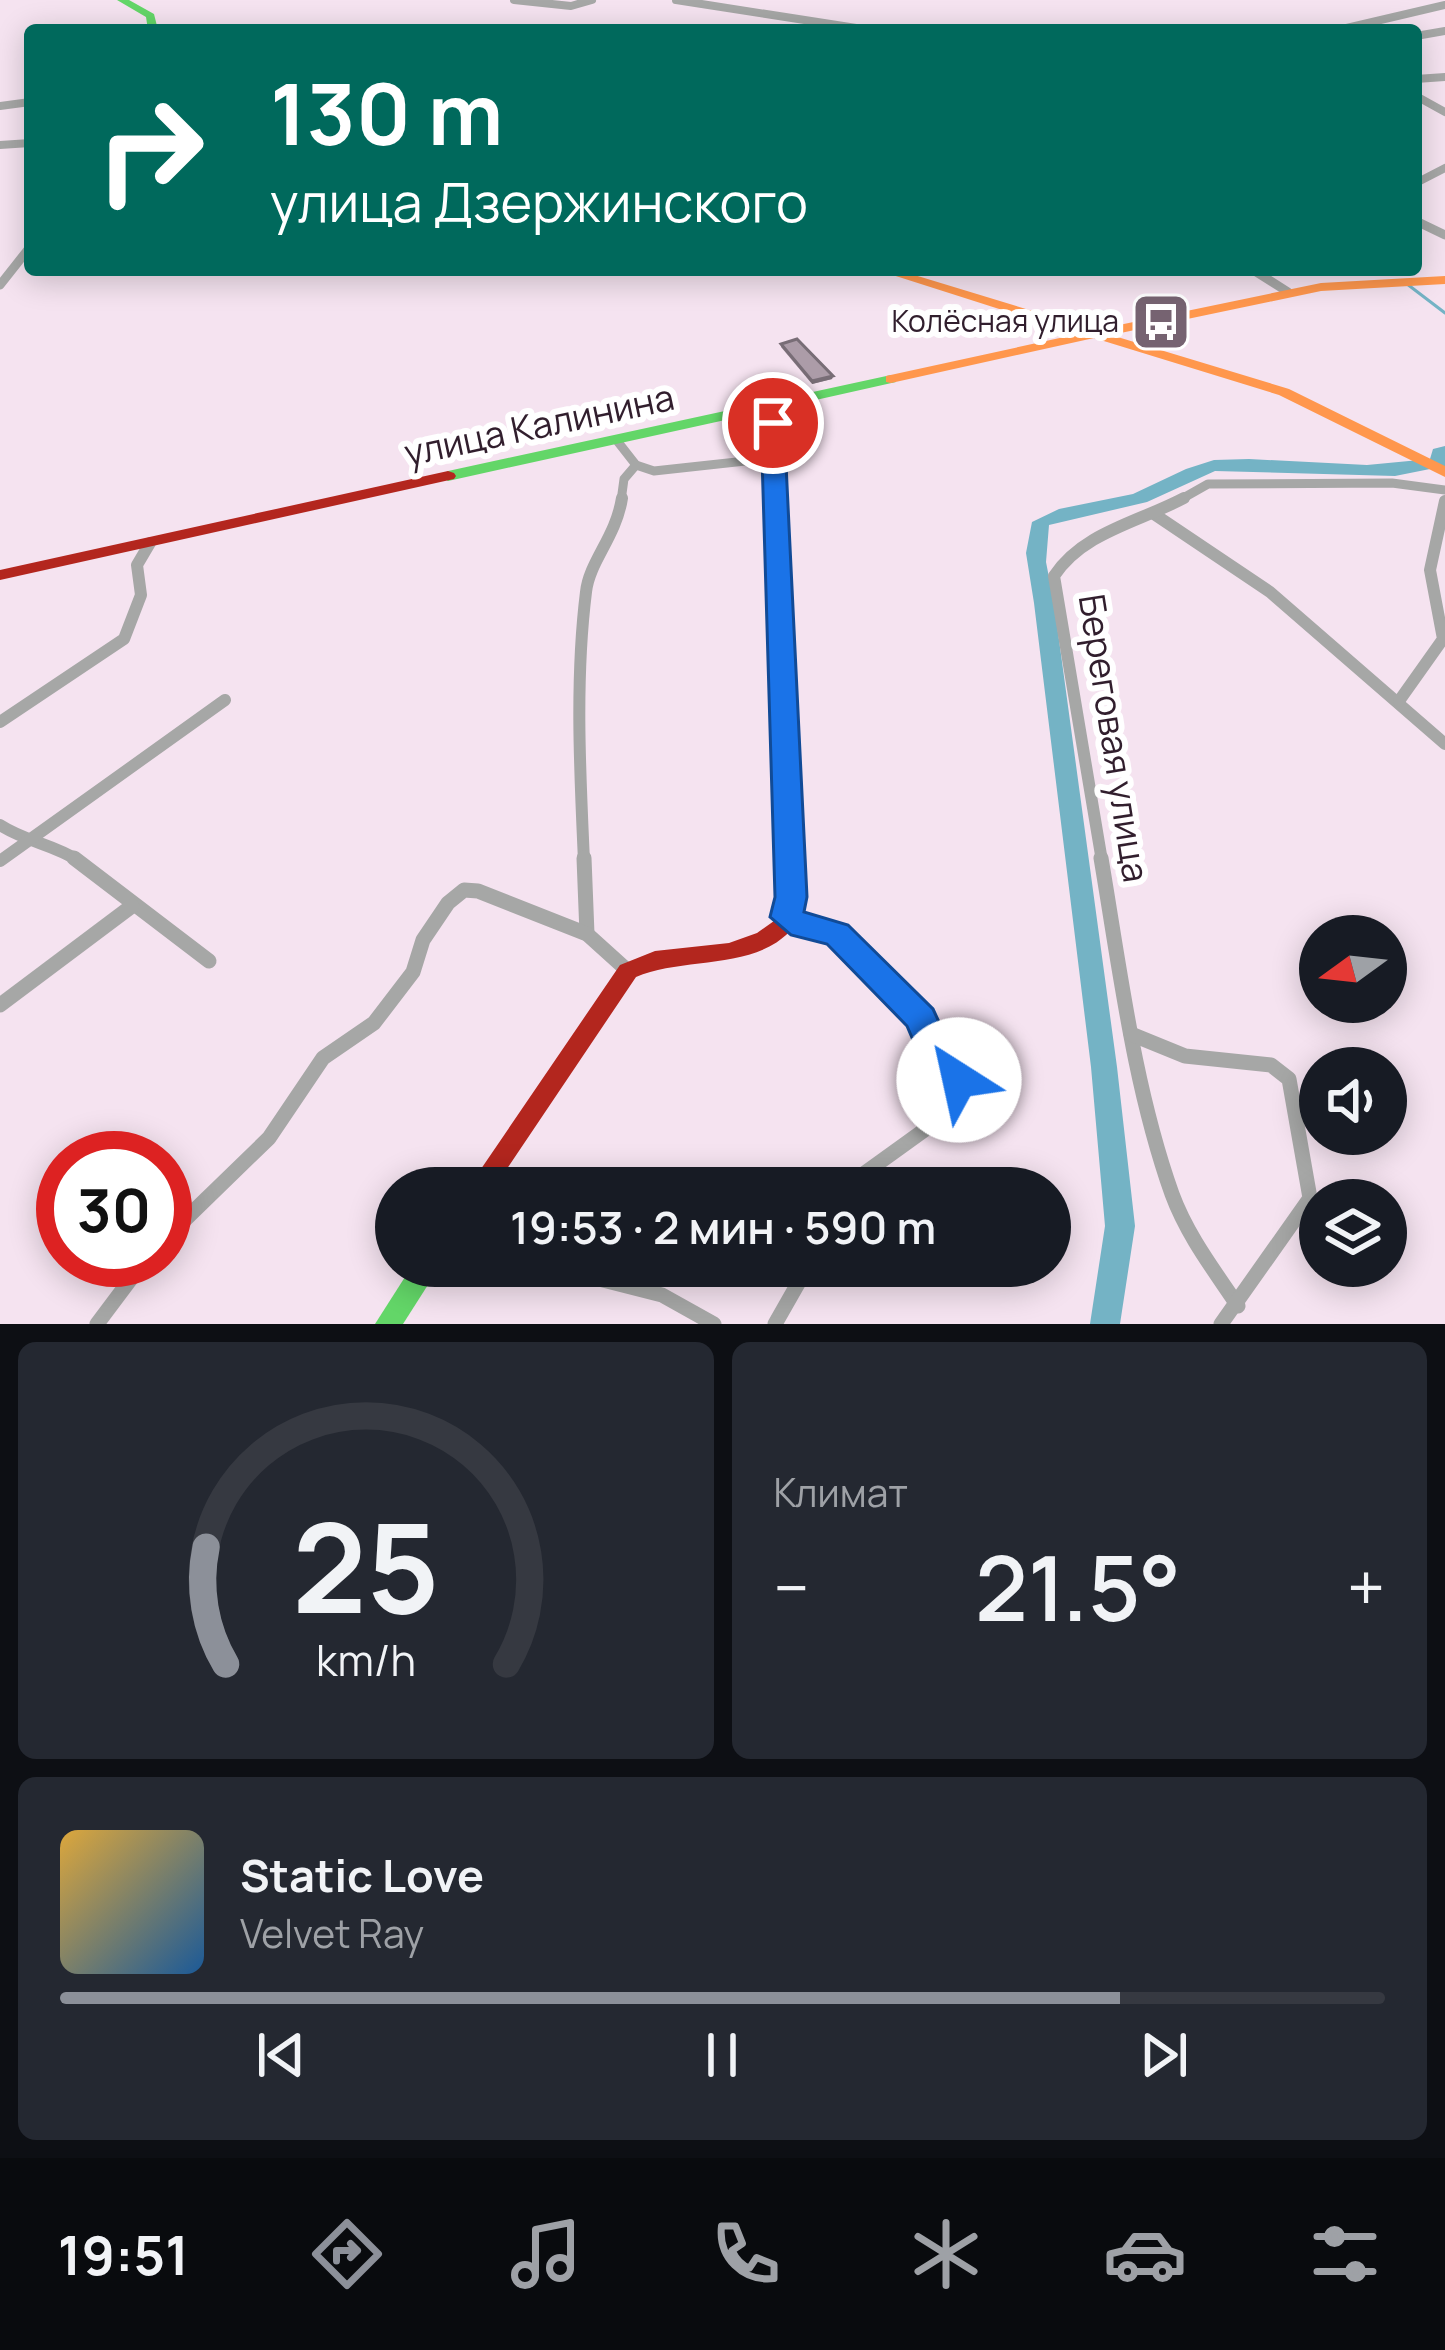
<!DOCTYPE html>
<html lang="ru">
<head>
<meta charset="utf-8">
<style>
	body { margin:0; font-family:Manrope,sans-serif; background:#242831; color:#f1f3f6; height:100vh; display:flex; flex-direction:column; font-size:45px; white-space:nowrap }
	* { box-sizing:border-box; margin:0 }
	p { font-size:39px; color:#9ea1a6 }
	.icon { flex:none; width:66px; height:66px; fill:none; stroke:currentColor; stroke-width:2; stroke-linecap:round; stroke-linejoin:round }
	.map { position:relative; height:1324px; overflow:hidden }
	.details { display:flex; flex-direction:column; gap:18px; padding:18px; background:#0d0f14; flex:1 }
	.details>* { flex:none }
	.guide { position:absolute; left:24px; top:24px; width:1398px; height:252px; border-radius:12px; box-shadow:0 6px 30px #0003; background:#00695c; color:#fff; overflow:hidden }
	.needle { width:78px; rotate:255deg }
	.tools { position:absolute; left:1299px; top:915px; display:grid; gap:24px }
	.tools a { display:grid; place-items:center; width:108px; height:108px; border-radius:50%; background:#171b24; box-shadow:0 6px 30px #0003; font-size:60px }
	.speed { position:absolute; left:36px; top:1131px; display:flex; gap:24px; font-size:60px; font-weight:700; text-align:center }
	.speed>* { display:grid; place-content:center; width:156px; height:156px; border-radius:50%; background:#171b24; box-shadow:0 6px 30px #0003; line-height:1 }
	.speed .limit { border:18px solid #d22; background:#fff; color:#111 }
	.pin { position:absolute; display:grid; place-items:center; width:102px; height:102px; color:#fff; margin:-51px; border:6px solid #fff; border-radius:50%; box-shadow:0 3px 12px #0007 }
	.me { position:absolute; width:132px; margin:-66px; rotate:325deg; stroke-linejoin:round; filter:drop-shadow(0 0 9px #0008) }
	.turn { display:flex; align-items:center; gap:42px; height:252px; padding:0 48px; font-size:54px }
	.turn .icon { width:156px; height:156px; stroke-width:2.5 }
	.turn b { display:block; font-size:84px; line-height:102px }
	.big { font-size:90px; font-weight:600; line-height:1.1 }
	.details .widget { flex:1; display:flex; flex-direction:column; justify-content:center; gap:18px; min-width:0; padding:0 42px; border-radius:18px; background:#242831 }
	.details .dial { align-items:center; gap:0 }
	.dial svg { height:312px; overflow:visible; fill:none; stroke:#363941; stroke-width:7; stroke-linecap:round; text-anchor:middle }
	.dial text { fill:#f1f3f6; stroke:none }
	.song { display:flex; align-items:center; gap:36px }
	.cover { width:144px; height:144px; border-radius:18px; background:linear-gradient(135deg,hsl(40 70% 55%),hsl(210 70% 35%)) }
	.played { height:12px; border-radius:6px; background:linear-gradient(90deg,#8c9099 80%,#363941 80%) }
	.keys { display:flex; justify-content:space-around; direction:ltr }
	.heat { display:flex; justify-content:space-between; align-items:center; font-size:66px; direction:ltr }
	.details .tiles { flex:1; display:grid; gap:18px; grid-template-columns:1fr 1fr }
	.widget:last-child { grid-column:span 2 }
	.trip { position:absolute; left:375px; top:1167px; width:696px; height:120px; border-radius:60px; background:#171b24; box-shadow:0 6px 30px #0003; font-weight:600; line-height:120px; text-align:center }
	.menu { display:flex; height:192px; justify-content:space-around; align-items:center; background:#090b0e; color:#9ea1a6 }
	.menu .icon { width:84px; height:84px }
	.menu .active { color:#8c9099 }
	.menu b { font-size:54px; color:#f1f3f6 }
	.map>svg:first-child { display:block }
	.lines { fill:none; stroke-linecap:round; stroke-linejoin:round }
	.stream { stroke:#74b3c5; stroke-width:3 }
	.river { fill:#74b3c5; fill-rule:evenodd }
	.street-far3 { stroke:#a6a7a6; stroke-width:8 }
	.street-far2 { stroke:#a6a7a6; stroke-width:9 }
	.street-far1 { stroke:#a6a7a6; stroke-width:12 }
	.street { stroke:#a6a7a6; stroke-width:15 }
	.fast { fill:#63d668; fill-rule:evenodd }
	.slow { fill:#ff974d; fill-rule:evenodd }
	.jam { fill:#b3261e; fill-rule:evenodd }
	.wall { fill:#948690 }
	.shaded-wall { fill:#786d76 }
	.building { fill:#ac9ca8; stroke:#786d76; stroke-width:3 }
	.route { fill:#1a73e8; stroke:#114b97; stroke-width:3 }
	.labels { text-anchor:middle; stroke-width:12; stroke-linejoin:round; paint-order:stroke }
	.far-poi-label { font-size:30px; fill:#311e2d; stroke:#fff; text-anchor:end }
	.street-label { font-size:36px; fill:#311e2d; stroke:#fff }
</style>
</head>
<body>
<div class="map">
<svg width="1445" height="1324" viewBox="0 0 1445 1324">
	<rect width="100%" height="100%" fill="#f5e3f0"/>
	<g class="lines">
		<path class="stream" d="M1407 284 1445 313"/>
		<path class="river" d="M1445 446V466L1395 476 1215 471 1147 502 1049 525 1046 562 1054 603 1117 1067 1135 1226 1120 1324H1090L1105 1226 1091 1067 1034 603 1026 553 1032 522 1059 509 1133 494 1186 469 1214 460 1249 459 1367 465 1430 459 1433 449Z"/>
		<g class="street-far3">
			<path d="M514 0 571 6 592 0"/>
			<path d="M676 0 869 30"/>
			<path d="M1338 30 1445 5"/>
			<path d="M1416 36 1445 31"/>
			<path d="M1416 79 1445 77"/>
			<path d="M1416 96 1445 112"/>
			<path d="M0 106 30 102"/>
			<path d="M0 145 30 143"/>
			<path d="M1416 183 1445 168"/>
		</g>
		<g class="street-far2">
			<path d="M1416 221 1445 235"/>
			<path d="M1253 270 1288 292"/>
			<path d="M0 285 30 247"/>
			<path d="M618 442 636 465 654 471 773 458"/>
			<path d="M621 501 624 479 636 465"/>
			<path d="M1178 501 1208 484 1392 483 1445 490"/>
		</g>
		<g class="street-far1">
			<path d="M1154 514 1270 592 1445 744"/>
			<path d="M1399 701 1443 639 1430 570 1445 501"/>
			<path d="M0 722 124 639 141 595 137 565 150 543"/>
			<path d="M0 825C26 842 53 844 79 861"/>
			<path d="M0 861 225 700"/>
			<path d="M584 861C580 773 575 680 586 592 589 562 616 537 622 498"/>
			<path d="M1102 861 1054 576C1083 532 1139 522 1184 498"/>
		</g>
		<g class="street">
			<path d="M74 858 209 961"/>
			<path d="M584 858 587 934"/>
			<path d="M1101 858C1120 970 1134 1087 1172 1194 1187 1235 1214 1270 1238 1306"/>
			<path d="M786 917 803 927 837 934 921 1018 931 1044 955 1064 960 1080 930 1126 862 1175 854 1188"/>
			<path d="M0 1005 132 906"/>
			<path d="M1131 1034 1185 1056 1271 1065 1289 1079 1310 1198 1221 1324"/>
			<path d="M165 1239 269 1138 323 1058 374 1023 413 972 423 940 448 903 464 890 478 891 587 934 628 971"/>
			<path d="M548 1266 662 1295 714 1324"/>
			<path d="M97 1324 145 1260"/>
			<path d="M775 1324 808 1266"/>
		</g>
		<g class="fast">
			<path d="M117 0H129L154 14 158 30H148L146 17Z"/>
			<path d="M891 375 896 376V382L780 408 787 567 779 572 771 567 766 411 448 481 440 476 448 471Z"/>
			<path d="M412 1266H440L403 1324H375Z"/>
		</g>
		<path class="slow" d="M877 270H898L1095 330 1321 283 1445 276V284L1321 291 1111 335 1289 389 1445 466V477L1279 395 1094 338 891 383 886 382V376L1078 334Z"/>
		<g class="jam">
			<path d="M448 471 454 473 456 476 454 479 0 580V570Z"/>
			<path d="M779 562 787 567 801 897C798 908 797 924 789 932 753 970 681 957 636 977L494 1188H468L620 965 655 951 729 943 757 933 774 921 781 897 771 567Z"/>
		</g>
	</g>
	<path class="wall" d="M781 344 833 376 832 379 812 384 781 347Z"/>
	<path class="shaded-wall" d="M833 376 832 379 812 384V381Z"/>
	<path class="building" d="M797 339 833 376 812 381 781 344Z"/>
	<path class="route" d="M773 416 784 423 807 897 804 912 848 925 933 1009 945 1035 967 1053 977 1080 972 1091 959 1095 947 1091 939 1071 919 1054 907 1026 827 944 791 935 770 917 775 897 761 423Z"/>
	<defs>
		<symbol id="bus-square" viewBox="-11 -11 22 22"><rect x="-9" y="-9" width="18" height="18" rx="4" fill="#766371" stroke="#fff"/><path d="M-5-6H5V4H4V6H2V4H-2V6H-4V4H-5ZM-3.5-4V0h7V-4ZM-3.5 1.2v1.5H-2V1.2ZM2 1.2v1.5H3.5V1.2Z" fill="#fff"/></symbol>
	</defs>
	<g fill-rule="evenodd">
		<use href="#bus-square" x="1128" y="289" width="66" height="66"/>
	</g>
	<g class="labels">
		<g class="far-poi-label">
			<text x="1119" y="332">Колёсная улица</text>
		</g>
		<g class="street-label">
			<text transform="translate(539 425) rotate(-12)" y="13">улица Калинина</text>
			<text transform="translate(1114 738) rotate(81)" y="13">Береговая улица</text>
		</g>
	</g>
</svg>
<div class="tools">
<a><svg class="needle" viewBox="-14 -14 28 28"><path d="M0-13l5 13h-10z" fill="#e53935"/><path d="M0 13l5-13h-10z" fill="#9ea1a6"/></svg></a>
<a><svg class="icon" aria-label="sound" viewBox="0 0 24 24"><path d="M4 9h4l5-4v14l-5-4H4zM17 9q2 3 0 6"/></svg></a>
<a><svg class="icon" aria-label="layers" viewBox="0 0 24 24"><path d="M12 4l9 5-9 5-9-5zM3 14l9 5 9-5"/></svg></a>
</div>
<div class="speed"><div class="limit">30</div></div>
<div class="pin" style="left:773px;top:423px;background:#d93025"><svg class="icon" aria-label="arrive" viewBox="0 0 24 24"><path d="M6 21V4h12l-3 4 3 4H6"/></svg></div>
<svg class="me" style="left:959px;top:1080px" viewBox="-20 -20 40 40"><circle r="19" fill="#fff"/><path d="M0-13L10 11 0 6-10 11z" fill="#1a73e8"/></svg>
<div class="trip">19:53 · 2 мин · 590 m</div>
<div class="guide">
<div class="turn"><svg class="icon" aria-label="right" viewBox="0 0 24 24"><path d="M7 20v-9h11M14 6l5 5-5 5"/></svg><div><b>130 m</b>улица Дзержинского</div></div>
</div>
</div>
<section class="details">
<div class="tiles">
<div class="widget dial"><svg viewBox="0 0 100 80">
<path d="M14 69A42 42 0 1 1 86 69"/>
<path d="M14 69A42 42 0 0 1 9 39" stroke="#8c9099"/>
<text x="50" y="56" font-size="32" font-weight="700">25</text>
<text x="50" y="72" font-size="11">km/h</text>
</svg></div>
<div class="widget"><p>Климат</p>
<div class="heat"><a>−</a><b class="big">21.5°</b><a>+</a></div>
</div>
<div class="widget">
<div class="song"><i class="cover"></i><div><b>Static Love</b><p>Velvet Ray</p></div></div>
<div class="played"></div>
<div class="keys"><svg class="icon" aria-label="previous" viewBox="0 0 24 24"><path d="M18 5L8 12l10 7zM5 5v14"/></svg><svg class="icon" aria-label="pause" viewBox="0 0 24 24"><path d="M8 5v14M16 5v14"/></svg><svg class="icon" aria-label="next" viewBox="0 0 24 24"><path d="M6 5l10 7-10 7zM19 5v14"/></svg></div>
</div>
</div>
</section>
<nav class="menu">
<b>19:51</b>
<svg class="icon active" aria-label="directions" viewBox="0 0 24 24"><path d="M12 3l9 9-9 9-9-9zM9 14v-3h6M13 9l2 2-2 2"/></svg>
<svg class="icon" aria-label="music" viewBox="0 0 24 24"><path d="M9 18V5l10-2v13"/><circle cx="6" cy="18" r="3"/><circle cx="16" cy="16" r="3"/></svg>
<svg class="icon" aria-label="phone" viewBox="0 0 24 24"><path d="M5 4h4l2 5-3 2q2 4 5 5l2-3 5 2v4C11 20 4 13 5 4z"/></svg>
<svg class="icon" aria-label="climate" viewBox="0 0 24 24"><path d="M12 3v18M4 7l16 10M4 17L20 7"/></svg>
<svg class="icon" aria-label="car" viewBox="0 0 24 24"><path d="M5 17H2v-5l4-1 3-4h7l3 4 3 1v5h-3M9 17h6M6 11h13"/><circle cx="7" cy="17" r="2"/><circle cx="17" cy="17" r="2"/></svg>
<svg class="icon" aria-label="filters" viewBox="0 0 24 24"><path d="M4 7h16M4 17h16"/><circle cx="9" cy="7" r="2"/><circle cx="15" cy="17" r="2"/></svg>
</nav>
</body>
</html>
